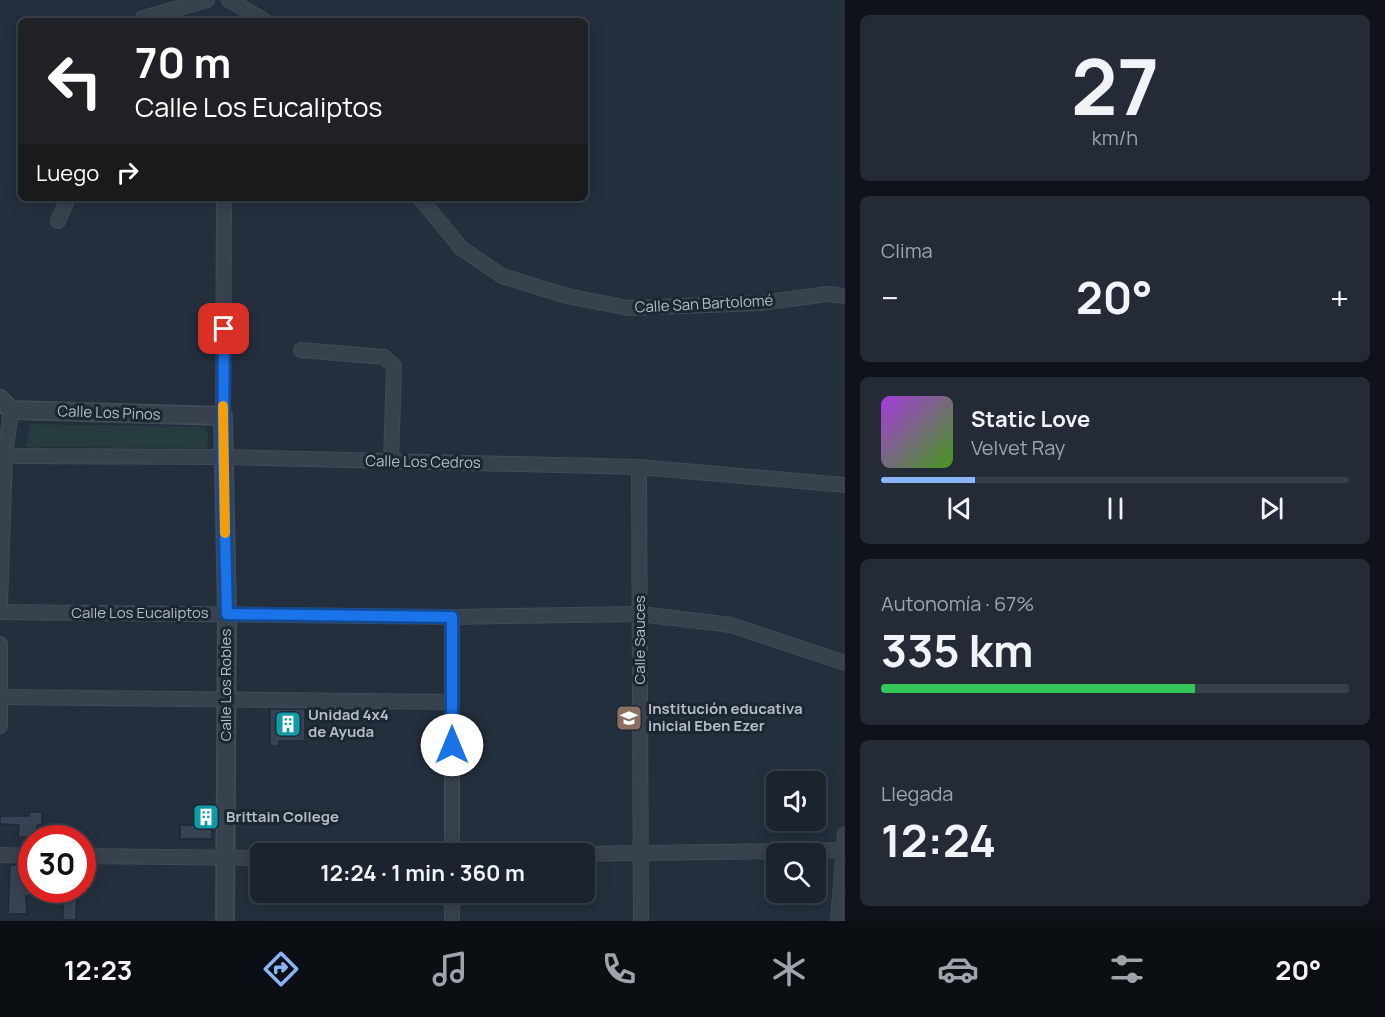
<!DOCTYPE html>
<html lang="es">
<head>
<meta charset="utf-8">
<style>
	body { margin:0; font-family:Manrope,sans-serif; background:#242b36; color:#f1f3f6; height:100vh; display:flex; flex-direction:column; font-size:22px; white-space:nowrap }
	* { box-sizing:border-box; margin:0 }
	p { font-size:20px; color:#a0a4aa }
	.icon { flex:none; width:33px; height:33px; fill:none; stroke:currentColor; stroke-width:2; stroke-linecap:round; stroke-linejoin:round }
	.map { position:relative; flex:1; overflow:hidden }
	.side { display:flex; flex-direction:column; gap:15px; padding:15px; background:#0f1319; width:540px }
	.side>* { flex:none }
	.hud { position:absolute; left:18px; top:18px; width:570px; height:183px; border-radius:9px; box-shadow:0 3px 15px #0003,0 0 0 2px #39404a; background:#202124; color:#fff; overflow:hidden }
	.fabs { position:absolute; left:766px; top:771px; display:grid; gap:12px }
	.fabs a { display:grid; place-items:center; width:60px; height:60px; border-radius:9px; background:#1b232e; box-shadow:0 3px 15px #0003,0 0 0 2px #39404a; font-size:30px }
	.speed { position:absolute; left:18px; top:825px; display:flex; gap:12px; font-size:30px; font-weight:700; text-align:center }
	.speed>* { display:grid; place-content:center; width:78px; height:78px; border-radius:50%; background:#1b232e; box-shadow:0 3px 15px #0003,0 0 0 2px #39404a; line-height:1 }
	.speed .limit { border:9px solid #d22; background:#fff; color:#111 }
	.pin { position:absolute; display:grid; place-items:center; width:51px; height:51px; color:#fff; margin:-26px; border-radius:12px; box-shadow:0 3px 9px #0006 }
	.me { position:absolute; width:66px; margin:-33px; rotate:0deg; stroke-linejoin:round; filter:drop-shadow(0 0 4px #0008) }
	.turn { display:flex; align-items:center; gap:21px; height:126px; padding:0 18px; font-size:27px }
	.turn .icon { width:78px; height:78px; stroke-width:2.5 }
	.turn b { display:block; font-size:42px; line-height:51px }
	.then { display:flex; align-items:center; height:57px; padding:0 18px; background:#0003; gap:12px; font-size:22px }
	.big { font-size:45px; font-weight:700; line-height:1.1 }
	.side .widget { flex:1; display:flex; flex-direction:column; justify-content:center; gap:9px; min-width:0; padding:0 21px; border-radius:9px; background:#242b36 }
	.side .dial { align-items:center; gap:0 }
	.dial b { font-size:78px; line-height:1 }
	.song { display:flex; align-items:center; gap:18px }
	.cover { width:72px; height:72px; border-radius:9px; background:linear-gradient(135deg,hsl(280 70% 55%),hsl(100 70% 35%)) }
	.played { height:6px; border-radius:3px; background:linear-gradient(90deg,#8ab4f8 20%,#39404a 20%) }
	.keys { display:flex; justify-content:space-around; direction:ltr }
	.heat { display:flex; justify-content:space-between; align-items:center; font-size:33px; direction:ltr }
	.charge { height:9px; border-radius:4px; background:linear-gradient(90deg,#34c759 67%,#39404a 0) }
	.trip { position:absolute; left:250px; top:843px; width:345px; height:60px; border-radius:9px; background:#1b232e; box-shadow:0 3px 15px #0003,0 0 0 2px #39404a; font-weight:700; line-height:60px; text-align:center }
	.menu { display:flex; height:96px; justify-content:space-around; align-items:center; background:#0b0e12; color:#a0a4aa }
	.menu .icon { width:42px; height:42px }
	.menu .on { color:#8ab4f8 }
	.menu b { font-size:27px; color:#f1f3f6 }
	main { display:flex; flex:1; min-height:0 }
	.map>svg:first-child { display:block }
	.green { fill:#263c3f }
	.building { fill:#364354; stroke:#1f2835; stroke-width:1.5 }
	.lines { fill:none; stroke-linecap:round; stroke-linejoin:round }
	.minor-casing { stroke:#414a57; stroke-width:16 }
	.tertiary-casing { stroke:#414a57; stroke-width:20 }
	.minor { stroke:#38414e; stroke-width:14 }
	.tertiary { stroke:#38414e; stroke-width:16 }
	.route-casing { stroke:#114b97; stroke-width:15 }
	.route { stroke:#1a73e8; stroke-width:10 }
	.slow { stroke:#f59e0b; stroke-width:10 }
	.labels { text-anchor:middle; stroke-width:6; stroke-linejoin:round; paint-order:stroke }
	.street-label { font-size:15px; fill:#b4bcc9; stroke:#1d2633 }
	.poi-label { font-size:15px; font-weight:bold; fill:#b4bcc9; stroke:#1d2633; text-anchor:start }
</style>
</head>
<body>
<main>
<div class="map">
<svg width="845" height="921" viewBox="0 0 845 921">
	<rect width="100%" height="100%" fill="#242f3e"/>
	<path class="green" d="M30 424 205 427 209 439 206 448 26 447Z"/>
	<g class="building">
		<path d="M270 709H305V741H279V746H270Z"/>
		<path d="M200 809H212V839H180V825H199Z"/>
		<path d="M29 812H42V825H37V837H18L19 825 0 824V816H29Z"/>
		<path d="M10 865H32V896H26L27 914H8Z"/>
		<path d="M54 890H77L76 920H63V901H54Z"/>
	</g>
	<g class="lines">
		<defs>
			<g id="minor">
				<path d="M229 0 265 21"/>
				<path d="M142 21 143 18 207 0"/>
				<path d="M420 198 461 248 502 276 567 296 628 308 760 303 828 294 845 296"/>
				<path d="M58 221 68 198"/>
				<path d="M301 350 384 357 394 366 391 461"/>
				<path d="M223 416 224 198"/>
				<path d="M0 456 223 457 639 467 845 485"/>
				<path d="M639 467 641 921"/>
				<path d="M0 603 5 456 11 410"/>
				<path d="M0 612 452 617 640 614 731 625 845 663"/>
				<path d="M452 617V854"/>
				<path d="M0 644V726"/>
				<path d="M0 697 451 702"/>
				<path d="M573 854 845 850"/>
				<path d="M0 855 32 856"/>
				<path d="M82 856 261 858"/>
				<path d="M452 921V892"/>
				<path d="M838 921 845 834"/>
			</g>
			<path id="tertiary" d="M0 399 11 410 223 416 227 614 225 921"/>
		</defs>
		<use href="#minor" class="minor-casing"/>
		<use href="#tertiary" class="tertiary-casing"/>
		<use href="#minor" class="minor"/>
		<use href="#tertiary" class="tertiary"/>
	</g>
	<g class="lines">
		<defs>
			<path id="route" d="M224 329 223 457 227 614 452 617V745"/>
		</defs>
		<use href="#route" class="route-casing"/>
		<use href="#route" class="route"/>
		<path class="slow" d="M223 406 225 533"/>
	</g>
	<defs>
		<symbol id="school-square" viewBox="-11 -11 22 22"><rect x="-9" y="-9" width="18" height="18" rx="4" fill="#8d6e63" stroke="#1d2633"/><path d="M0-5L7-2L0 1L-7-2ZM-4 1L0 2.5L4 1V4Q0 6-4 4Z" fill="#fff"/></symbol>
		<symbol id="building-square" viewBox="-11 -11 22 22"><rect x="-9" y="-9" width="18" height="18" rx="4" fill="#0f9aa8" stroke="#1d2633"/><path d="M-4-6H4V6H1V3H-1V6H-4ZM-2.5-4.3h1.7v1.8h-1.7ZM.8-4.3h1.7v1.8H.8ZM-2.5-1h1.7V.8h-1.7ZM.8-1h1.7V.8H.8Z" fill="#fff"/></symbol>
	</defs>
	<g fill-rule="evenodd">
		<use href="#school-square" x="614" y="703" width="30" height="30"/>
		<use href="#building-square" x="273" y="709" width="30" height="30"/>
		<use href="#building-square" x="191" y="802" width="30" height="30"/>
	</g>
	<g class="labels">
		<g class="street-label">
			<text transform="translate(704 304) rotate(-3)" y="5">Calle San Bartolomé</text>
			<text transform="translate(109 413) rotate(2)" y="5">Calle Los Pinos</text>
			<text transform="translate(423 462) rotate(1)" y="5">Calle Los Cedros</text>
			<text x="140" y="618">Calle Los Eucaliptos</text>
			<text transform="translate(640 640) rotate(-90)" y="5">Calle Sauces</text>
			<text transform="translate(226 685) rotate(-90)" y="5">Calle Los Robles</text>
		</g>
		<g class="poi-label">
			<text x="648" y="714">Institución educativa<tspan x="648" dy="17">inicial Eben Ezer</tspan></text>
			<text x="308" y="720">Unidad 4x4<tspan x="308" dy="17">de Ayuda</tspan></text>
			<text x="226" y="822">Brittain College</text>
		</g>
	</g>
</svg>
<div class="fabs">
<a><svg class="icon" aria-label="sound" viewBox="0 0 24 24"><path d="M4 9h4l5-4v14l-5-4H4zM17 9q2 3 0 6"/></svg></a>
<a><svg class="icon" aria-label="search" viewBox="0 0 24 24"><circle cx="10" cy="10" r="6"/><path d="M15 15l6 6"/></svg></a>
</div>
<div class="speed"><div class="limit">30</div></div>
<div class="pin" style="left:224px;top:329px;background:#d93025"><svg class="icon" aria-label="arrive" viewBox="0 0 24 24"><path d="M6 21V4h12l-3 4 3 4H6"/></svg></div>
<svg class="me" style="left:452px;top:745px" viewBox="-20 -20 40 40"><circle r="19" fill="#fff"/><path d="M0-13L10 11 0 6-10 11z" fill="#1a73e8"/></svg>
<div class="trip">12:24 · 1 min · 360 m</div>
<div class="hud">
<div class="turn"><svg class="icon" aria-label="left" viewBox="0 0 24 24"><path d="M17 20v-9H6M10 6l-5 5 5 5"/></svg><div><b>70 m</b>Calle Los Eucaliptos</div></div>
<div class="then">Luego<svg class="icon" aria-label="right" viewBox="0 0 24 24"><path d="M7 20v-9h11M14 6l5 5-5 5"/></svg></div>
</div>
</div>
<section class="side">
<div class="widget dial"><b>27</b><p>km/h</p></div>
<div class="widget"><p>Clima</p>
<div class="heat"><a>−</a><b class="big">20°</b><a>+</a></div>
</div>
<div class="widget">
<div class="song"><i class="cover"></i><div><b>Static Love</b><p>Velvet Ray</p></div></div>
<div class="played"></div>
<div class="keys"><svg class="icon" aria-label="previous" viewBox="0 0 24 24"><path d="M18 5L8 12l10 7zM5 5v14"/></svg><svg class="icon" aria-label="pause" viewBox="0 0 24 24"><path d="M8 5v14M16 5v14"/></svg><svg class="icon" aria-label="next" viewBox="0 0 24 24"><path d="M6 5l10 7-10 7zM19 5v14"/></svg></div>
</div>
<div class="widget"><p>Autonomía · 67%</p><b class="big">335 km</b><div class="charge"></div></div>
<div class="widget"><p>Llegada</p><b class="big">12:24</b></div>
</section>
</main>
<nav class="menu">
<b>12:23</b>
<svg class="icon on" aria-label="directions" viewBox="0 0 24 24"><path d="M12 3l9 9-9 9-9-9zM9 14v-3h6M13 9l2 2-2 2"/></svg>
<svg class="icon" aria-label="music" viewBox="0 0 24 24"><path d="M9 18V5l10-2v13"/><circle cx="6" cy="18" r="3"/><circle cx="16" cy="16" r="3"/></svg>
<svg class="icon" aria-label="phone" viewBox="0 0 24 24"><path d="M5 4h4l2 5-3 2q2 4 5 5l2-3 5 2v4C11 20 4 13 5 4z"/></svg>
<svg class="icon" aria-label="climate" viewBox="0 0 24 24"><path d="M12 3v18M4 7l16 10M4 17L20 7"/></svg>
<svg class="icon" aria-label="car" viewBox="0 0 24 24"><path d="M5 17H2v-5l4-1 3-4h7l3 4 3 1v5h-3M9 17h6M6 11h13"/><circle cx="7" cy="17" r="2"/><circle cx="17" cy="17" r="2"/></svg>
<svg class="icon" aria-label="filters" viewBox="0 0 24 24"><path d="M4 7h16M4 17h16"/><circle cx="9" cy="7" r="2"/><circle cx="15" cy="17" r="2"/></svg>
<b>20°</b>
</nav>
</body>
</html>
